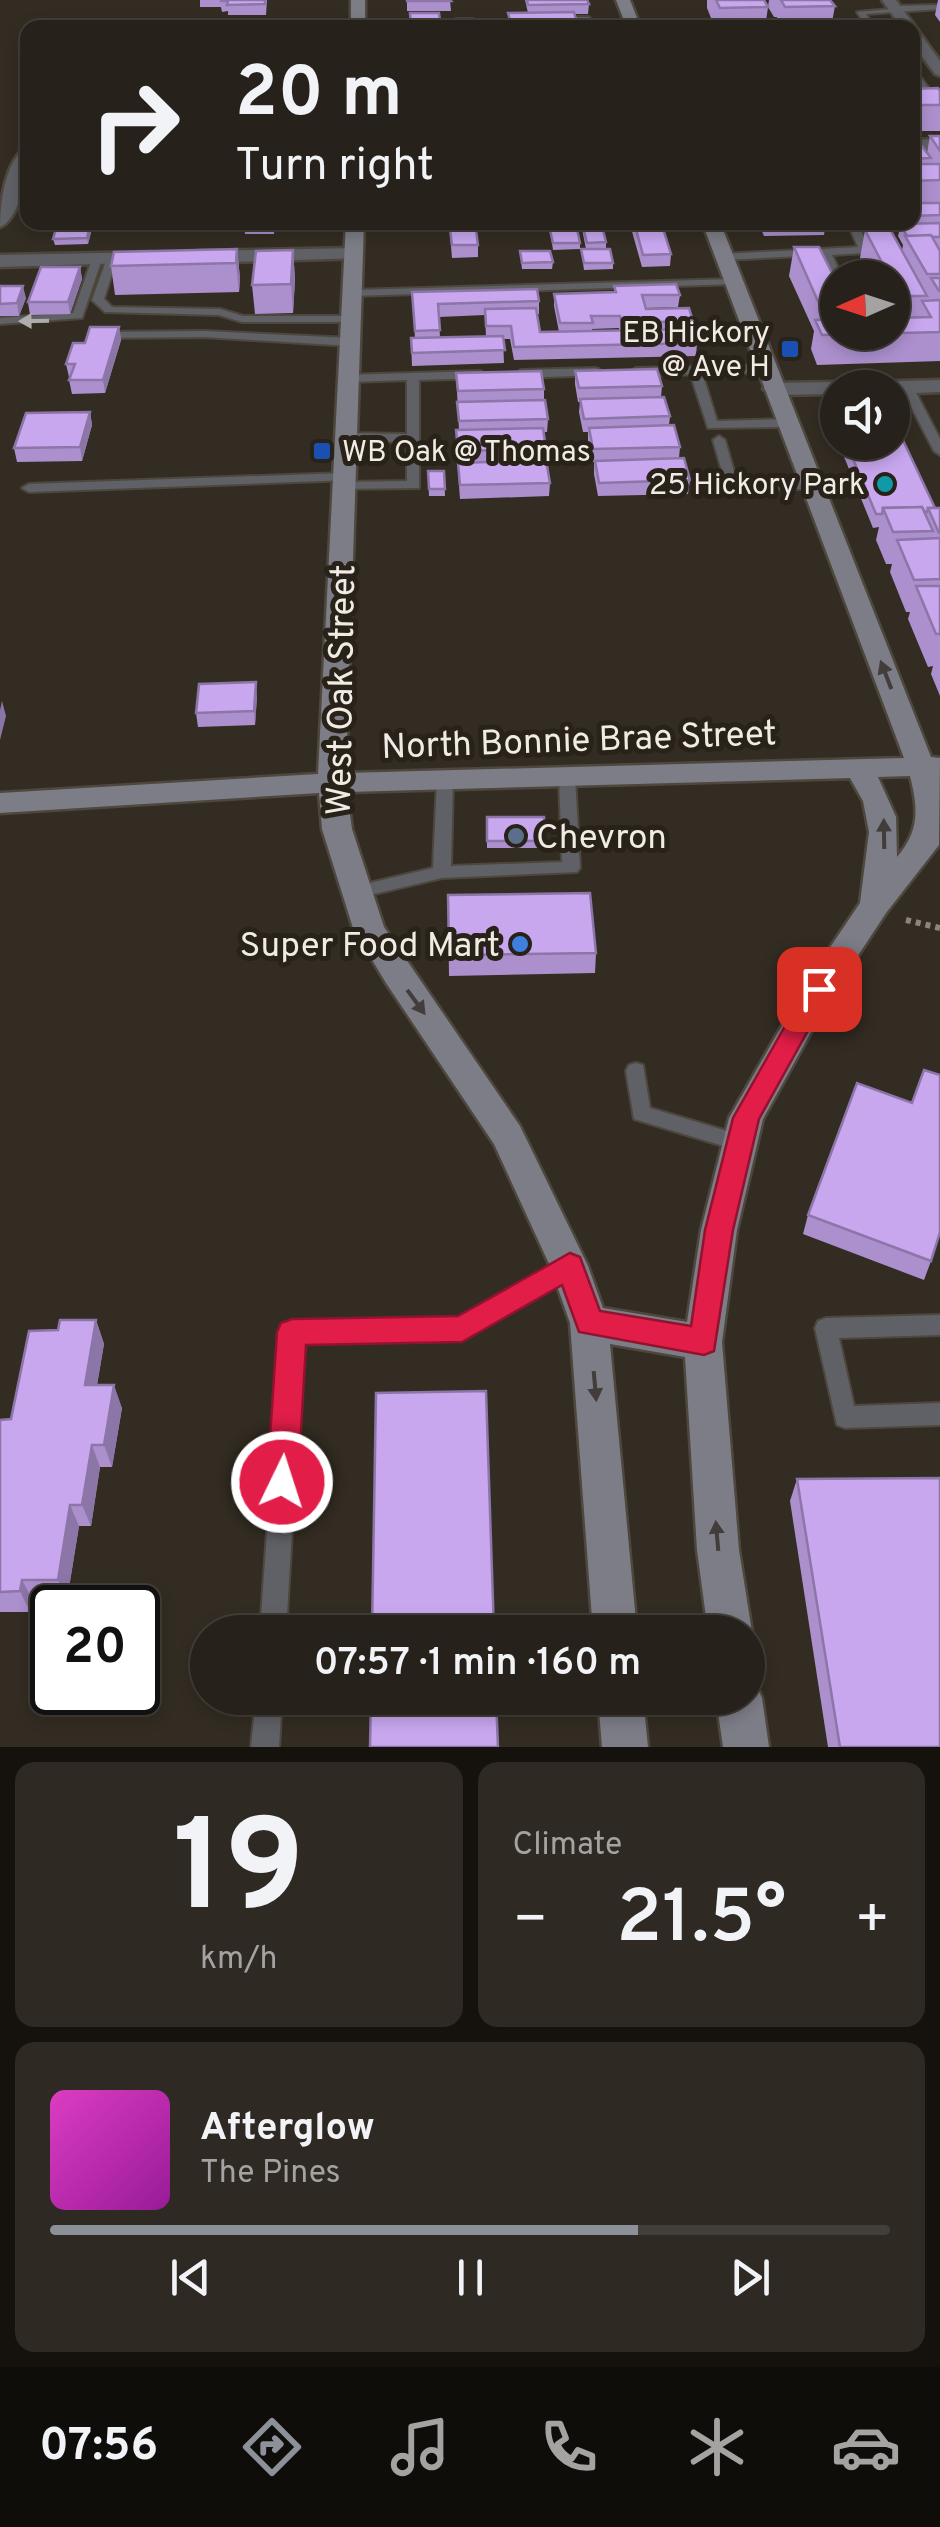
<!DOCTYPE html>
<html lang="en">
<head>
<meta charset="utf-8">
<style>
	body { margin:0; font-family:Overpass,sans-serif; background:#2e2923; color:#f1f3f6; height:100vh; display:flex; flex-direction:column; font-size:38px; white-space:nowrap }
	* { box-sizing:border-box; margin:0 }
	p { font-size:32px; color:#a4a3a2 }
	.icon { flex:none; width:55px; height:55px; fill:none; stroke:currentColor; stroke-width:2; stroke-linecap:round; stroke-linejoin:round }
	.map { position:relative; height:1747px; overflow:hidden }
	.side { display:flex; flex-direction:column; gap:15px; padding:15px; background:#15120e; flex:1 }
	.side>* { flex:none }
	.guide { position:absolute; left:20px; top:20px; width:900px; height:210px; border-radius:20px; box-shadow:0 5px 15px #0003,0 0 0 2px #423e39; background:#26211a; color:#f1f3f6; overflow:hidden }
	.needle { width:65px; rotate:267deg }
	.tools { position:absolute; left:820px; top:260px; display:grid; gap:20px }
	.tools a { display:grid; place-items:center; width:90px; height:90px; border-radius:50%; background:#26211a; box-shadow:0 5px 15px #0003,0 0 0 2px #423e39; font-size:50px }
	.speed { position:absolute; left:30px; top:1585px; display:flex; gap:20px; font-size:50px; font-weight:700; text-align:center }
	.speed>* { display:grid; place-content:center; width:130px; height:130px; border-radius:50%; background:#26211a; box-shadow:0 5px 15px #0003,0 0 0 2px #423e39; line-height:1 }
	.speed .limit { border:5px solid #111; border-radius:15px; background:#fff; color:#111 }
	.pin { position:absolute; display:grid; place-items:center; width:85px; height:85px; color:#fff; margin:-42px; border-radius:20px; box-shadow:0 5px 15px #0006 }
	.me { position:absolute; width:110px; margin:-55px; rotate:4deg; stroke-linejoin:round; filter:drop-shadow(0 0 8px #0008) }
	.turn { display:flex; align-items:center; gap:35px; height:210px; padding:0 50px; font-size:45px }
	.turn .icon { width:130px; height:130px; stroke-width:2.5 }
	.turn b { display:block; font-size:70px; line-height:85px }
	.big { font-size:75px; font-weight:600; line-height:1.1 }
	.side .card { flex:1; display:flex; flex-direction:column; justify-content:center; gap:15px; min-width:0; padding:0 35px; border-radius:20px; background:#2e2923 }
	.side .dial { align-items:center; gap:0 }
	.dial b { font-size:130px; line-height:1 }
	.song { display:flex; align-items:center; gap:30px }
	.cover { width:120px; height:120px; border-radius:15px; background:linear-gradient(135deg,hsl(310 70% 55%),hsl(300 70% 35%)) }
	.played { height:10px; border-radius:5px; background:linear-gradient(90deg,#8c9099 70%,#423e39 70%) }
	.keys { display:flex; justify-content:space-around; direction:ltr }
	.heat { display:flex; justify-content:space-between; align-items:center; font-size:55px; direction:ltr }
	.side .tiles { flex:1; display:grid; gap:15px; grid-template-columns:1fr 1fr }
	.card:last-child { grid-column:span 2 }
	.trip { position:absolute; left:190px; top:1615px; width:575px; height:100px; border-radius:50px; background:#26211a; box-shadow:0 5px 15px #0003,0 0 0 2px #423e39; font-weight:600; line-height:100px; text-align:center }
	.dock { display:flex; height:160px; justify-content:space-around; align-items:center; background:#0f0d0a; color:#a4a3a2 }
	.dock .icon { width:70px; height:70px }
	.dock .current { color:#8c9099 }
	.dock b { font-size:45px; color:#f1f3f6 }
	.map>svg:first-child { display:block }
	.lines { fill:none; stroke-linecap:round; stroke-linejoin:round }
	.lane-casing { stroke:#4d473d; stroke-width:4 }
	.street-casing { stroke:#4d473d; stroke-width:5 }
	.secondary-casing { stroke:#4d473d; stroke-width:5 }
	.path { stroke:#8c867e; stroke-width:6; stroke-dasharray:5 5; stroke-linecap:butt }
	.lane { fill:#606166; fill-rule:evenodd }
	.street { fill:#606166; fill-rule:evenodd }
	.secondary { fill:#7c7d86; fill-rule:evenodd }
	.wall { fill:#ac90ce; fill-rule:evenodd }
	.shaded-wall { fill:#8c75a7 }
	.building { fill:#c8a7ef; stroke:#8c75a7; stroke-width:2.5 }
	.oneway { fill:#afadac }
	.oneway2 { fill:#423d3a }
	.route { fill:#e11d48; stroke:#92132f; stroke-width:2.5 }
	.transit-dot { fill:#1a4fb4; stroke:#292219; stroke-width:4 }
	.culture-dot { fill:#0f9aa8; stroke:#292219; stroke-width:4 }
	.service-dot { fill:#5c6f8a; stroke:#292219; stroke-width:4 }
	.shop-dot { fill:#3f7fe0; stroke:#292219; stroke-width:4 }
	.labels { text-anchor:middle; stroke-width:10; stroke-linejoin:round; paint-order:stroke }
	.far-poi-label { font-size:30px; fill:#f0ebe5; stroke:#292219; text-anchor:end }
	.street-label { font-size:35px; fill:#f0ebe5; stroke:#292219 }
	.poi-label { font-size:35px; fill:#f0ebe5; stroke:#292219; text-anchor:start }
</style>
</head>
<body>
<div class="map">
<svg width="940" height="1747" viewBox="0 0 940 1747">
	<rect width="100%" height="100%" fill="#332c22"/>
	<g class="lines">
		<defs>
			<g id="lane">
				<path d="M940 5V9L866 14 875 28H867L857 12 891 9 895 6Z"/>
				<path d="M554 17H589L594 23H633L637 25 633 27 588 28 586 21H551Z"/>
				<path d="M912 66 940 103V113L912 75Z"/>
				<path d="M847 222H857L870 250 865 253 832 255 843 278H838V281L832 278 822 255 723 260 718 257 723 254 858 247Z"/>
				<path d="M112 255 117 258 104 299 112 307 220 309 243 316H352L358 319 352 322H242L219 315 105 312 92 300 107 258Z"/>
				<path d="M97 256 102 259 82 318 0 324V318L73 313 92 259Z"/>
				<path d="M733 279 737 280V284L353 296 347 293 353 290Z"/>
				<path d="M204 331 351 338 357 342 351 346 204 337 104 338 98 335 104 332Z"/>
				<path d="M766 365 772 369 770 372 636 376 630 372 636 368Z"/>
				<path d="M595 368 599 369V375L521 378 515 374 521 370Z"/>
				<path d="M480 371 486 375 484 378 419 380V488L339 489 337 486 344 482 407 481V442L347 441 341 437 347 433 407 434V380L349 382 345 381V375Z"/>
				<path d="M698 375 704 379 717 421 786 419 792 423 786 427 708 428 692 379Z"/>
				<path d="M907 383 913 387 940 439V455L934 451 901 387Z"/>
				<path d="M719 436 725 440 737 482 811 481 818 485 811 489H727L713 440Z"/>
				<path d="M345 473 350 474V480L29 492 22 488 29 484Z"/>
				<path d="M567 771 575 776 580 868 577 872 442 878 357 898 348 892 357 886 433 868 437 780 445 775 453 780 451 866 562 862 559 776Z"/>
				<path d="M636 1063 643 1065 650 1108 747 1137 750 1143 747 1149 740 1151 634 1119 626 1071 629 1065Z"/>
				<path d="M569 1256 577 1259 580 1266 577 1273 462 1339 303 1342 286 1632H260L281 1332 284 1325 292 1322 459 1319Z"/>
				<path d="M940 1315V1335L839 1338 854 1406 940 1403V1425L845 1428 837 1425 815 1328 818 1321 826 1318Z"/>
				<path d="M256 1698H282L279 1747H251Z"/>
			</g>
			<g id="street">
				<path d="M882 0H896L940 61V76L935 74 912 43V28H902Z"/>
				<path d="M940 139V149L912 150V140Z"/>
				<path d="M28 146C28 167 21 219 0 227 0 203 5 159 28 146Z"/>
				<path d="M355 248 362 250V258L198 263 189 257 198 251Z"/>
				<path d="M152 252 161 258 159 262 0 267V255Z"/>
				<path d="M940 380V392L892 394V388H855L865 382Z"/>
				<path d="M838 382 848 388H838V394L773 395 763 389 773 383Z"/>
			</g>
			<g id="secondary">
				<rect x="351" y="0" width="14" height="28"/>
				<path d="M616 0H630L641 28H627Z"/>
				<path d="M346 222H364L346 773 904 758 702 222H720L931 757 940 758 939 845 886 913 830 998 763 1119 737 1230 722 1342 739 1550 752 1632 748 1643V1632H708L697 1550 685 1357 610 1344 637 1632H593L570 1323 550 1266 494 1144 386 983 353 928 322 829 319 793 0 813V793L318 774ZM910 776C918 808 920 831 897 857L896 817 878 777ZM850 778 863 801 869 832 860 903 808 980 729 1118 701 1230 687 1322 603 1308 588 1266 520 1126 384 927 352 829 347 792Z"/>
				<path d="M748 1679 755 1682 762 1698 769 1747H723L716 1698H748Z"/>
				<path d="M598 1698H643L648 1747H602Z"/>
			</g>
		</defs>
		<use href="#lane" class="lane-casing"/>
		<use href="#street" class="street-casing"/>
		<use href="#secondary" class="secondary-casing"/>
		<path class="path" d="M906 920 940 928"/>
		<use href="#lane" class="lane"/>
		<use href="#street" class="street"/>
		<use href="#secondary" class="secondary"/>
	</g>
	<g class="wall">
		<path d="M200 0H267L266 15H228V11L222 12 221 7H200Z"/>
		<path d="M407 0H450L451 11H407Z"/>
		<path d="M525 0 589 4 588 14H574L577 28H509L508 13H528Z"/>
		<path d="M707 0H764L768 7 765 28H715L713 22V18H711L707 8Z"/>
		<path d="M769 0H830L835 6 831 28H780L776 21 777 17H774L768 7Z"/>
		<path d="M938 0H940V22L935 15Z"/>
		<path d="M912 89 940 91V131H912Z"/>
		<path d="M930 136H940V361L817 365 811 349 814 331 789 276 794 247 838 285V332H892V278H839L840 270H866L860 258 865 230 902 251 903 245 898 236 900 228H894L891 222H912V145L927 153Z"/>
		<path d="M244 222H275L274 234H245Z"/>
		<path d="M449 222 478 245V257L452 258Z"/>
		<path d="M551 222H582L578 228Z"/>
		<path d="M631 222H661L671 254 670 266 642 267 631 228Z"/>
		<path d="M758 222H826L824 235 764 236Z"/>
		<path d="M582 223 606 242V248L586 249 582 229Z"/>
		<path d="M93 225 88 244 55 245 53 239Z"/>
		<path d="M550 230 580 243V249L553 250Z"/>
		<path d="M237 249 240 278 239 292 115 295 111 266Z"/>
		<path d="M581 249 613 263V269L584 270Z"/>
		<path d="M293 250 295 279 293 313 255 314 252 285Z"/>
		<path d="M520 251 553 262 552 269H522Z"/>
		<path d="M80 267 82 279 70 314 30 315 28 302Z"/>
		<path d="M0 286 26 298 19 316H0Z"/>
		<path d="M614 286 680 295 678 307 646 308 693 321V329L697 343 696 356 514 360 510 339H503L504 363 412 366 411 338H415L412 292 539 301V314H537L540 332H559L554 306V294L614 292ZM485 315 486 337 440 338 439 317ZM619 328V330L592 331V329Z"/>
		<path d="M119 327 121 340 105 393 72 394 69 380 71 377H69L66 364 85 343Z"/>
		<path d="M575 371 662 386 661 397 670 416 669 425 680 447 679 458 690 480 688 494 598 496 594 474V462H592L588 441V432H583L579 412 580 402H578L575 384Z"/>
		<path d="M456 373 544 389V400L548 419 547 432H544L550 483 549 496 460 499 456 444V430H459Z"/>
		<path d="M829 402H838V442L826 415Z"/>
		<path d="M90 412 92 425 82 461 17 462 14 448Z"/>
		<path d="M838 442H892L935 508H940V696L931 674 933 666 928 667 908 619 910 612H906L890 572 892 564H886L876 540 879 527 873 528Z"/>
		<path d="M428 471H444L445 496H429Z"/>
		<path d="M257 696 255 725 198 727 196 713Z"/>
		<path d="M487 817 545 841V848H487Z"/>
		<path d="M448 895 596 953 595 973 449 976Z"/>
		<path d="M808 1215 931 1261 924 1280 803 1234Z"/>
		<path d="M96 1320 104 1344 97 1385 122 1408 112 1467H100L91 1526H79L67 1600 33 1601 30 1612H0V1420L11 1419 58 1330Z"/>
		<path d="M797 1479 940 1747H828L790 1501Z"/>
	</g>
	<g class="shaded-wall">
		<path d="M91 222H93V225L88 244 87 238Z"/>
		<path d="M237 249 240 278 239 292 236 263Z"/>
		<path d="M293 250 295 279 293 313 291 284Z"/>
		<path d="M80 267 82 279 70 314 68 302Z"/>
		<path d="M23 286 26 298 19 316 17 303Z"/>
		<path d="M119 327 121 340 105 393 103 380Z"/>
		<path d="M90 412 92 425 82 461 80 447Z"/>
		<path d="M256 682 257 696 255 725 254 711Z"/>
		<path d="M2 701 6 716 0 740V710Z"/>
		<path d="M96 1320 104 1344 93 1408 85 1385Z"/>
		<path d="M114 1385 122 1408 112 1467 104 1445Z"/>
		<path d="M92 1445 100 1467 91 1526 82 1505Z"/>
		<path d="M70 1505 79 1526 67 1600 58 1580Z"/>
		<path d="M22 1580 33 1601 30 1612 20 1591Z"/>
	</g>
	<g class="building">
		<path d="M221 0H265V4L227 5 228 1H221Z"/>
		<path d="M407 0H450L451 1H407Z"/>
		<path d="M527 0H587L589 4 528 5Z"/>
		<path d="M716 0H764L768 7 720 8Z"/>
		<path d="M781 0H830L835 6 785 7Z"/>
		<path d="M574 12 577 23 511 24 508 13Z"/>
		<path d="M410 13H439L441 27 411 28Z"/>
		<path d="M456 19H473L474 25 456 26Z"/>
		<path d="M883 26 884 28 843 27Z"/>
		<path d="M938 88 940 91V105H912V89Z"/>
		<path d="M930 136H940V151Z"/>
		<path d="M912 145H921L931 158 912 159Z"/>
		<path d="M912 164H940V180L912 181Z"/>
		<path d="M912 203H940V215L912 216Z"/>
		<path d="M58 222H91L87 238 53 239Z"/>
		<path d="M449 222H475L478 245H452Z"/>
		<path d="M601 222 606 242 587 243 582 223Z"/>
		<path d="M634 222H661L671 254 643 255Z"/>
		<path d="M940 223V237L907 236 900 224Z"/>
		<path d="M577 229 580 243H553L550 230Z"/>
		<path d="M890 229 927 296H900L892 282V278H890L865 230Z"/>
		<path d="M931 235 940 251V274H927L905 236Z"/>
		<path d="M794 247H819L838 285V314L824 315Z"/>
		<path d="M237 249 236 263 111 266 114 252Z"/>
		<path d="M581 249H610L613 263H584Z"/>
		<path d="M293 250 291 284 252 285 256 251Z"/>
		<path d="M520 251H550L553 262 522 263Z"/>
		<path d="M41 267H80L68 302H28Z"/>
		<path d="M877 269 881 278H844L840 270Z"/>
		<path d="M931 278H940V291H939Z"/>
		<path d="M676 284 680 295H642L646 309 689 308 693 321 622 323 620 316H591L593 323H560L554 294 616 292 614 286Z"/>
		<path d="M0 286H23L17 303 0 304Z"/>
		<path d="M537 289 539 301 438 304 440 330 415 331 412 292Z"/>
		<path d="M940 300V332L822 335 815 320 838 319V332H892V318L931 317 922 301Z"/>
		<path d="M536 308 540 332 693 329 697 343 514 347 511 326H486L485 309Z"/>
		<path d="M90 327H119L103 380H69L75 364H66L73 343H85Z"/>
		<path d="M503 336 505 350 412 353 411 338Z"/>
		<path d="M657 369 662 386 579 388 575 371Z"/>
		<path d="M541 371 544 389 458 391 456 373Z"/>
		<path d="M664 397 670 416 584 419 580 399Z"/>
		<path d="M545 400 548 419 459 421 457 402Z"/>
		<path d="M829 402H838V423Z"/>
		<path d="M90 412 80 447 14 448 26 413Z"/>
		<path d="M892 417 935 508H928L927 512H925L922 507 883 508 882 514H876L846 442H892Z"/>
		<path d="M674 425 680 447 593 449 589 428Z"/>
		<path d="M543 428 546 449 458 451 456 430Z"/>
		<path d="M684 458 690 480 599 483 595 461Z"/>
		<path d="M546 460 550 483 460 485 458 463Z"/>
		<path d="M428 471H444L445 489H429Z"/>
		<path d="M922 507 933 531 893 532 883 508Z"/>
		<path d="M928 508H940V533H939Z"/>
		<path d="M940 538V579L914 580 897 540Z"/>
		<path d="M916 586H940V634H936Z"/>
		<path d="M256 682 254 711 196 713 199 684Z"/>
		<path d="M487 817H544L545 841H487Z"/>
		<path d="M590 893 596 953 449 955 448 895Z"/>
		<path d="M924 1070 940 1075V1232L931 1261 808 1215 857 1083 912 1103Z"/>
		<path d="M60 1320H96L85 1385H114L104 1445H92L82 1505H70L58 1580H22L20 1591 0 1592V1420L11 1419 29 1331 58 1330Z"/>
		<path d="M486 1391 494 1632H372L376 1393Z"/>
		<path d="M940 1478V1747H840L797 1479Z"/>
		<path d="M371 1698H496L498 1747H370Z"/>
	</g>
	<defs><path id="oneway-solid" d="M-6-.8H1V-3.2L6.5 0L1 3.2V.8H-6Z" transform="scale(2.5)"/></defs>
	<use class="oneway" href="#oneway-solid" transform="translate(34 321) rotate(179)"/>
	<g class="oneway2">
		<use href="#oneway-solid" transform="translate(886 675) rotate(-111)"/>
		<use href="#oneway-solid" transform="translate(884 834) rotate(-91)"/>
		<use href="#oneway-solid" transform="translate(416 1002) rotate(54)"/>
		<use href="#oneway-solid" transform="translate(595 1386) rotate(85)"/>
		<use href="#oneway-solid" transform="translate(717 1536) rotate(-95)"/>
	</g>
	<path class="route" d="M819 980 827 982 831 989 759 1119 733 1230 714 1351 704 1355 579 1332 562 1285 462 1342 306 1345 298 1482 293 1493 282 1498 271 1493 267 1482 277 1332 281 1323 292 1319 458 1316 570 1253 580 1257 600 1311 691 1326 705 1230 733 1118 810 982Z"/>
	<g class="transit-dot">
		<rect x="780" y="339" width="20" height="20" rx="5"/>
		<rect x="312" y="441" width="20" height="20" rx="5"/>
	</g>
	<circle class="culture-dot" cx="885" cy="484" r="10"/>
	<circle class="service-dot" cx="516" cy="836" r="10"/>
	<circle class="shop-dot" cx="520" cy="944" r="10"/>
	<g class="labels">
		<g class="far-poi-label">
			<text x="770" y="342">EB Hickory<tspan x="770" dy="34">@ Ave H</tspan></text>
			<text x="342" y="461" text-anchor="start">WB Oak @ Thomas</text>
			<text x="865" y="494">25 Hickory Park</text>
		</g>
		<g class="street-label">
			<text transform="translate(340 690) rotate(-89)" y="12">West Oak Street</text>
			<text transform="translate(579 739) rotate(-2)" y="12">North Bonnie Brae Street</text>
		</g>
		<g class="poi-label">
			<text x="536" y="848">Chevron</text>
			<text x="500" y="956" text-anchor="end">Super Food Mart</text>
		</g>
	</g>
</svg>
<div class="tools">
<a><svg class="needle" viewBox="-14 -14 28 28"><path d="M0-13l5 13h-10z" fill="#e53935"/><path d="M0 13l5-13h-10z" fill="#a4a3a2"/></svg></a>
<a><svg class="icon" aria-label="sound" viewBox="0 0 24 24"><path d="M4 9h4l5-4v14l-5-4H4zM17 9q2 3 0 6"/></svg></a>
</div>
<div class="speed"><div class="limit">20</div></div>
<div class="pin" style="left:819px;top:989px;background:#d93025"><svg class="icon" aria-label="arrive" viewBox="0 0 24 24"><path d="M6 21V4h12l-3 4 3 4H6"/></svg></div>
<svg class="me" style="left:282px;top:1482px" viewBox="-20 -20 40 40"><circle r="17" fill="#e11d48" stroke="#fff" stroke-width="3"/><path d="M0-11L8 9 0 5-8 9z" fill="#fff"/></svg>
<div class="trip">07:57 · 1 min · 160 m</div>
<div class="guide">
<div class="turn"><svg class="icon" aria-label="right" viewBox="0 0 24 24"><path d="M7 20v-9h11M14 6l5 5-5 5"/></svg><div><b>20 m</b>Turn right</div></div>
</div>
</div>
<section class="side">
<div class="tiles">
<div class="card dial"><b>19</b><p>km/h</p></div>
<div class="card"><p>Climate</p>
<div class="heat"><a>−</a><b class="big">21.5°</b><a>+</a></div>
</div>
<div class="card">
<div class="song"><i class="cover"></i><div><b>Afterglow</b><p>The Pines</p></div></div>
<div class="played"></div>
<div class="keys"><svg class="icon" aria-label="previous" viewBox="0 0 24 24"><path d="M18 5L8 12l10 7zM5 5v14"/></svg><svg class="icon" aria-label="pause" viewBox="0 0 24 24"><path d="M8 5v14M16 5v14"/></svg><svg class="icon" aria-label="next" viewBox="0 0 24 24"><path d="M6 5l10 7-10 7zM19 5v14"/></svg></div>
</div>
</div>
</section>
<nav class="dock">
<b>07:56</b>
<svg class="icon current" aria-label="directions" viewBox="0 0 24 24"><path d="M12 3l9 9-9 9-9-9zM9 14v-3h6M13 9l2 2-2 2"/></svg>
<svg class="icon" aria-label="music" viewBox="0 0 24 24"><path d="M9 18V5l10-2v13"/><circle cx="6" cy="18" r="3"/><circle cx="16" cy="16" r="3"/></svg>
<svg class="icon" aria-label="phone" viewBox="0 0 24 24"><path d="M5 4h4l2 5-3 2q2 4 5 5l2-3 5 2v4C11 20 4 13 5 4z"/></svg>
<svg class="icon" aria-label="climate" viewBox="0 0 24 24"><path d="M12 3v18M4 7l16 10M4 17L20 7"/></svg>
<svg class="icon" aria-label="car" viewBox="0 0 24 24"><path d="M5 17H2v-5l4-1 3-4h7l3 4 3 1v5h-3M9 17h6M6 11h13"/><circle cx="7" cy="17" r="2"/><circle cx="17" cy="17" r="2"/></svg>
</nav>
</body>
</html>
